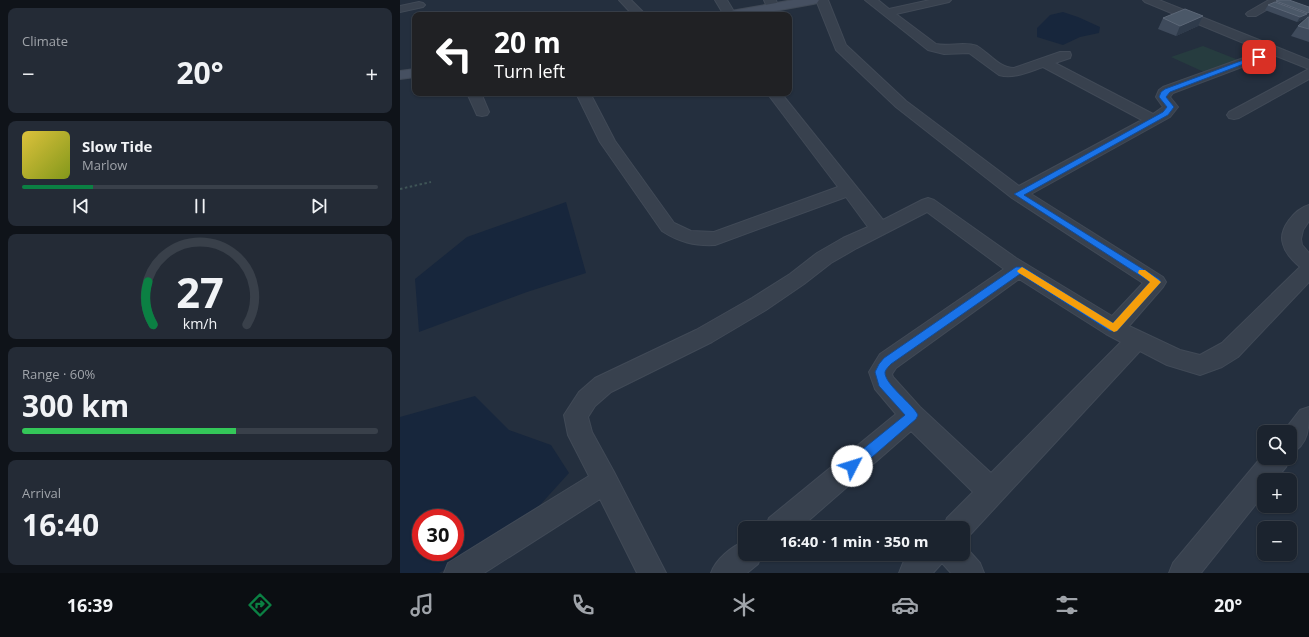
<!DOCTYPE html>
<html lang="en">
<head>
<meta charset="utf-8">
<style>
	body { margin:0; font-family:"Open Sans",sans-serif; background:#242b36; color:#f1f3f6; height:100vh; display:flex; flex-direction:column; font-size:15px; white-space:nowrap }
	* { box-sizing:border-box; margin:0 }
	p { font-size:13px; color:#a0a4aa }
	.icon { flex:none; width:22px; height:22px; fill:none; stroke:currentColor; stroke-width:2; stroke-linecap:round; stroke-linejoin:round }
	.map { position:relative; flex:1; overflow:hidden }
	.side { display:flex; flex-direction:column; gap:8px; padding:8px; background:#0f1319; width:400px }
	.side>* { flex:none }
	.guide { position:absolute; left:12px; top:12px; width:380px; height:84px; border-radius:8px; box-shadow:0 1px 3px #0004,0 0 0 1px #39404a; background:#202124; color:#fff; overflow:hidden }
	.fabs { position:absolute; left:857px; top:425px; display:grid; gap:8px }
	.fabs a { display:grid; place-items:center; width:40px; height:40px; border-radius:8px; background:#1b232e; box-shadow:0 1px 3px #0004,0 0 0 1px #39404a; font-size:20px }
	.speed { position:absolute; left:12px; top:509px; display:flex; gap:8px; font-size:20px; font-weight:700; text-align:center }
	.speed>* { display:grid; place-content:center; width:52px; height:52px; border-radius:50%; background:#1b232e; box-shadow:0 1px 3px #0004,0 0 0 1px #39404a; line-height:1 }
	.speed .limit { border:6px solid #d22; background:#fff; color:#111 }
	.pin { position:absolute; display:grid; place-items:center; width:34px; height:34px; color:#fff; margin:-17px; border-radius:8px; box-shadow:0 2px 6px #0006 }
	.me { position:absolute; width:44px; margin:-22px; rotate:50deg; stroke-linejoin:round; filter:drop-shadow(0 0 3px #0008) }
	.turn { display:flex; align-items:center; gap:14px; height:84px; padding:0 16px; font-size:18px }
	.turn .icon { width:52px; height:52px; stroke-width:2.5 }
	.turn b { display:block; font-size:28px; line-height:34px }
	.big { font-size:30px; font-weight:700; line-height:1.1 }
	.side .widget { flex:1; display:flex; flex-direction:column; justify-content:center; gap:6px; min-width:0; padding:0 14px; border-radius:8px; background:#242b36 }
	.side .dial { align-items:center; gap:0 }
	.dial svg { height:104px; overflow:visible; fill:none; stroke:#39404a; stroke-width:7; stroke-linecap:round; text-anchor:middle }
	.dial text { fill:#f1f3f6; stroke:none }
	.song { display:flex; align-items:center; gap:12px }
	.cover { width:48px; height:48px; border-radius:6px; background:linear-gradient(135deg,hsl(50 70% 55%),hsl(70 70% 35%)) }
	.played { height:4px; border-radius:2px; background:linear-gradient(90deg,#0b8043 20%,#39404a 20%) }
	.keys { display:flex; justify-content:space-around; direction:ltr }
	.heat { display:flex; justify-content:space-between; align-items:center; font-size:22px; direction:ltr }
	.charge { height:6px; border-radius:3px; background:linear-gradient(90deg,#34c759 60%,#39404a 0) }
	.trip { position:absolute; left:338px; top:521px; width:232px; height:40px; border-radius:8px; background:#1b232e; box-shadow:0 1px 3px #0004,0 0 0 1px #39404a; font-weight:700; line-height:40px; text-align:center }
	.tabs { display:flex; height:64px; justify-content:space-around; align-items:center; background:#0b0e12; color:#a0a4aa }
	.tabs .icon { width:28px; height:28px }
	.tabs .active { color:#0b8043 }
	.tabs b { font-size:18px; color:#f1f3f6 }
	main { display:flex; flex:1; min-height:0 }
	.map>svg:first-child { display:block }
	.green { fill:#263c3f }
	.water { fill:#17263c; fill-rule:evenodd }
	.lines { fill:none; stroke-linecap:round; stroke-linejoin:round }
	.street-casing { stroke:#414a57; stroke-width:2 }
	.secondary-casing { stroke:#414a57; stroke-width:2 }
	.path { stroke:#3f5557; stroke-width:2; stroke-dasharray:2.5 2.5; stroke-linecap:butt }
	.street { fill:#38414e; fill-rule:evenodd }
	.secondary { fill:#465061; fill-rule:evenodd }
	.wall { fill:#3f4b5c }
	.shaded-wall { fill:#2f3b4b }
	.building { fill:#4b5868; stroke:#5c6777 }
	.route { fill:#1a73e8; stroke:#114b97 }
	.slow { fill:#f59e0b }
</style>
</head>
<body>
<main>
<section class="side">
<div class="widget"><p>Climate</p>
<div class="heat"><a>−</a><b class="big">20°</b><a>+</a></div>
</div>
<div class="widget">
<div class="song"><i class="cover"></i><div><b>Slow Tide</b><p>Marlow</p></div></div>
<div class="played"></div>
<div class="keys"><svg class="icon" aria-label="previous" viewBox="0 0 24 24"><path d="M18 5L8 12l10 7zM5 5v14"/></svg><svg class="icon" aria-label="pause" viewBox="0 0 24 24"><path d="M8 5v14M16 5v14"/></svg><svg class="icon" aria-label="next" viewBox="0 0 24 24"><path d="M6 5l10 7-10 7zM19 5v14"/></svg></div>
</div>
<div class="widget dial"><svg viewBox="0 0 100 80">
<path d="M14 69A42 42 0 1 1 86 69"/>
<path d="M14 69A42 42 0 0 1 10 36" stroke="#0b8043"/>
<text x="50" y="56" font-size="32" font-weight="700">27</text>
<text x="50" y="72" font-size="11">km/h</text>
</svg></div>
<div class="widget"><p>Range · 60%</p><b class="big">300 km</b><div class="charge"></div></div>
<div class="widget"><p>Arrival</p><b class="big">16:40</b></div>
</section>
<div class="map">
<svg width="909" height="573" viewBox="0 0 909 573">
	<rect width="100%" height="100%" fill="#242f3e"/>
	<path class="green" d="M803 46 846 63 815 77 771 57Z"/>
	<g class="water">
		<path d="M663 12 678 17 700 27 699 33 680 37 663 45 637 37V28L650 15Z"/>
		<path d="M166 202 186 273 127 292 19 332 15 279 67 237Z"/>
		<path d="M75 396 109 430 151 445 169 473 130 516 85 546 39 573H0V417ZM21 518H55V552H21Z"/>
	</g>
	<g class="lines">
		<defs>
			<g id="street">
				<path d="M219 0H231L246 15H233Z"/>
				<path d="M315 0H327L336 15H324Z"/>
				<path d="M364 0H376L378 7 376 9H368Z"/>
				<path d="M416 0H428L446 45 506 101 619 186 742 120 643 67C628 72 614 79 599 75L569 53 544 54 528 50 465 0H478L489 9 530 0H551L549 2 496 14 536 44C549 47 564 41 577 46 589 53 599 68 614 68L660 52H670L671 55 670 58 655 63 753 114 763 107 756 97 759 90 763 87 863 51 745 2 743 0H759L909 60V69L874 55 773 93 770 97 778 107 770 117 631 194 763 277 766 282 763 287 729 326 780 350 800 355 822 343 900 267C893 261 885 253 883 244 878 229 895 209 909 205V221L903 230 901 239 902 245 909 253V282L838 357 822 367 800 375 767 365 740 351 567 538 563 539V528H543L547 518 573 492 511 431 400 528H365L369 518 496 414 475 389 469 372 480 354 604 269 527 212 457 248 431 263 404 284 366 310 312 342 211 392 195 406 188 417 192 432 214 472 266 573H237L200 499 84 573H44L48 563 189 476 168 435 164 415 179 392 195 378 296 330 352 298 390 274 417 253 443 238 468 227 446 197 315 245C294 246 279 242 262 231L200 142 176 93H190L215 141 274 223 291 231 314 232 438 187 367 93H381L483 220 522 200 528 198 534 200 616 258 712 316 743 283 612 198 496 107 436 50ZM619 279 706 334 721 342 591 473 520 407 493 377 492 374 496 368Z"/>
				<path d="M869 0H883L856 16H848L846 14 848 12Z"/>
				<path d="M19 2 23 3 25 5 23 7 0 12V6Z"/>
				<path d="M909 69V79L839 118 834 119 829 118 827 115 829 112Z"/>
				<path d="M67 93H81L89 112 87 115 82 116 77 115Z"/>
				<path d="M909 407C909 428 909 445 890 454V432H883L900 410Z"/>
				<path d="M864 454V458H890L886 467 875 480H864V494L801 573H769L773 563Z"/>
				<path d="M345 541V554H362L358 564 347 573H311C316 559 331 547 345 541Z"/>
				<path d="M563 544 580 563 584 573H551L542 563 533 573H499L503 563 512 554H563Z"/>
			</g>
			<g id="secondary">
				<path d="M393 0H419L417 3 413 4 352 15H325L326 12 331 11Z"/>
				<path d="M15 69V77L0 79V71Z"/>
			</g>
		</defs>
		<use href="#street" class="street-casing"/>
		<use href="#secondary" class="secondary-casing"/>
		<path class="path" d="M0 189 31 182"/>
		<use href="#street" class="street"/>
		<use href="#secondary" class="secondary"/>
	</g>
	<g class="wall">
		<path d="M876 1 909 7V16L905 18 904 19 897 22 865 10 868 5 875 2Z"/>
		<path d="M803 16 798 26 776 36 758 29 763 18Z"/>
		<path d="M909 17V42L891 36 898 26Z"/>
	</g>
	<g class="shaded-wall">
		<path d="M909 12V16L905 18 904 19 897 22 900 17 907 14Z"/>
		<path d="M803 16 798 26 776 36 780 26Z"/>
	</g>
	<g class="building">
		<path d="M878 0H889L909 7V12L908 13 876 1Z"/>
		<path d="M875 2 907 14 900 17 868 5Z"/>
		<path d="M785 9 803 16 780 26 763 18Z"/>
		<path d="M908 17H909V29L898 26Z"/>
	</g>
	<path class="route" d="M857 55 862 57 770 92 766 97 774 107 768 115 624 195 759 279 761 282 759 284 717 331H710L620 274 491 364C489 366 486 369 485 372 484 384 513 404 518 415L516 419 456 471 452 472 447 471 446 466 447 462 505 415 479 386 475 372 479 364 484 358 616 267H623L713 323 750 282 614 194 763 112 767 107 759 97 761 92 765 89Z"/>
	<path class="slow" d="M622 267 713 323 750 282 738 273 739 270H745L761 282 717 331 714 332 619 273 617 271Z"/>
</svg>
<div class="fabs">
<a><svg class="icon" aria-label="search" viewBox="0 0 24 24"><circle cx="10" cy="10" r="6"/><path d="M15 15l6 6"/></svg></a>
<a>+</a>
<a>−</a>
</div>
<div class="speed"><div class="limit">30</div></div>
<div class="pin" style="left:859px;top:57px;background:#d93025"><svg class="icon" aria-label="arrive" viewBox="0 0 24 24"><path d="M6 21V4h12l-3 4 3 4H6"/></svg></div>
<svg class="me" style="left:452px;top:466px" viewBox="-20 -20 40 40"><circle r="19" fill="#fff"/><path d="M0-13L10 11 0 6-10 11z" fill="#1a73e8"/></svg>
<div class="trip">16:40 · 1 min · 350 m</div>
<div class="guide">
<div class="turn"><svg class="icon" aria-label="left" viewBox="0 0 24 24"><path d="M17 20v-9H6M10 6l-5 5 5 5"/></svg><div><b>20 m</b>Turn left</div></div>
</div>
</div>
</main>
<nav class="tabs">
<b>16:39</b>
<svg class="icon active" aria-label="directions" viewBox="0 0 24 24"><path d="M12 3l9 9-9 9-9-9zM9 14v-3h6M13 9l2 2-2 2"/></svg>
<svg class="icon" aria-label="music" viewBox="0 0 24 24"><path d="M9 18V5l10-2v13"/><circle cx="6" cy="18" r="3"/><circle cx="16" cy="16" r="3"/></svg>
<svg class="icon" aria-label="phone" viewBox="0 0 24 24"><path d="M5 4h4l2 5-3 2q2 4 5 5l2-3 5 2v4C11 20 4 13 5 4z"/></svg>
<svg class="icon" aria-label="climate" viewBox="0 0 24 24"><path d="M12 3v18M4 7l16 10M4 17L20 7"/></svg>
<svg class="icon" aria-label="car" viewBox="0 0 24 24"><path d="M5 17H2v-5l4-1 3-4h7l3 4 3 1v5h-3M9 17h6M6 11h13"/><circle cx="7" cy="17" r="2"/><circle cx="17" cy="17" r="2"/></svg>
<svg class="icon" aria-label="filters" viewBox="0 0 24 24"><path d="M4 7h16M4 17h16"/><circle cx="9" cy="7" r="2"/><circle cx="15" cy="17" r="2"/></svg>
<b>20°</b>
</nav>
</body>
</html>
